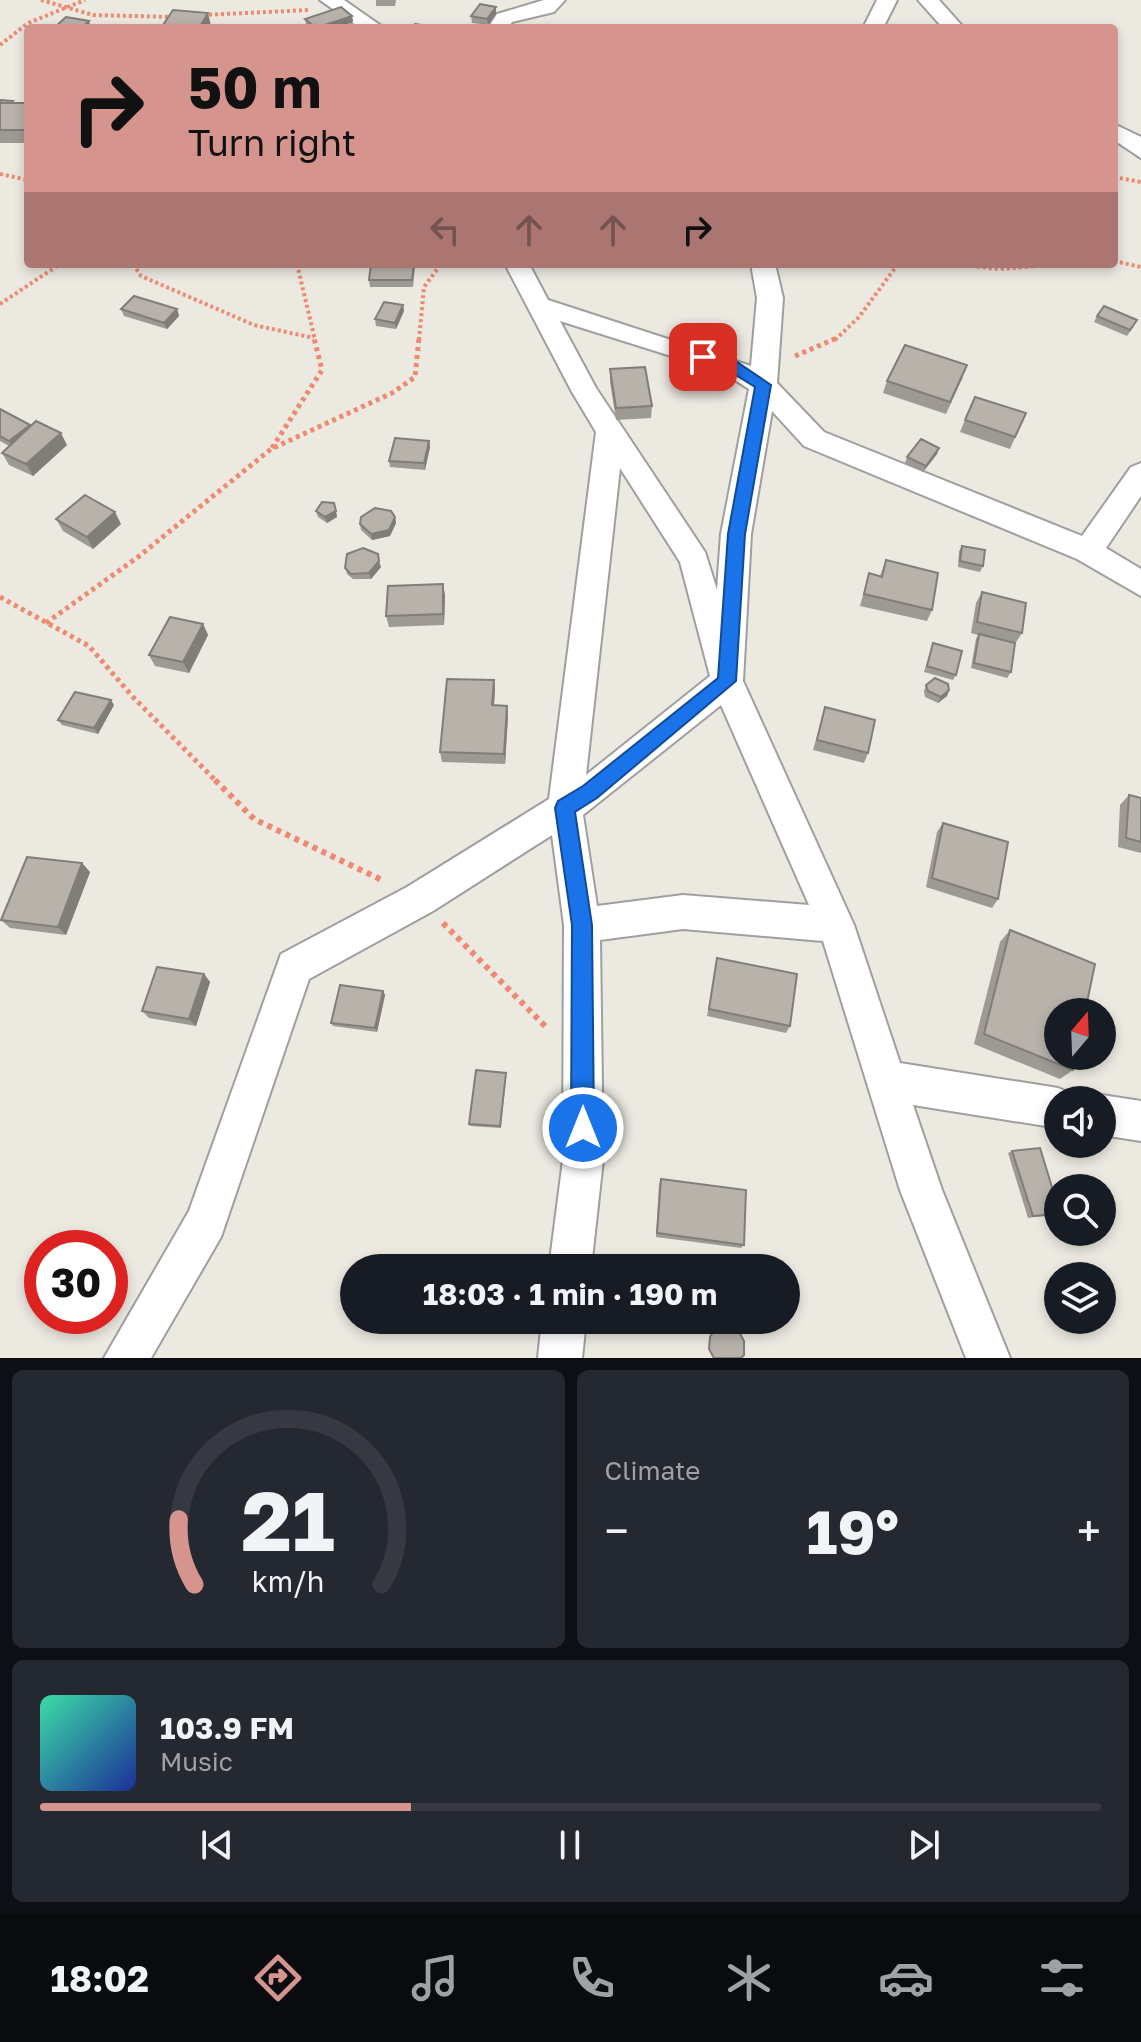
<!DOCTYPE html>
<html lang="en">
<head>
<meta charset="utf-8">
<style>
	body { margin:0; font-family:"Golos Text",sans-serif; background:#242831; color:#f1f3f6; height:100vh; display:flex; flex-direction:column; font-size:30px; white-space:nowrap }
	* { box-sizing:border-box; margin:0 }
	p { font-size:26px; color:#9ea1a6 }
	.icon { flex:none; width:44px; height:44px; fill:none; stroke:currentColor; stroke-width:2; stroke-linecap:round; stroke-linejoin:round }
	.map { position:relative; height:1358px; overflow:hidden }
	.sheet { display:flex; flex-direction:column; gap:12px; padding:12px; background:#0d0f14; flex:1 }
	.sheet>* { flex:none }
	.banner { position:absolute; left:24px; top:24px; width:1094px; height:244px; border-radius:8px; box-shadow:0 4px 12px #0003; background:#d6948e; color:#111; overflow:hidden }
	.needle { width:52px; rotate:19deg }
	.fabs { position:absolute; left:1044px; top:998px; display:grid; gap:16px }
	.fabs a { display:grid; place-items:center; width:72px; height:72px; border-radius:50%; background:#171b24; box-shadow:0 4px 12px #0003; font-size:40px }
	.speed { position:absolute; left:24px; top:1230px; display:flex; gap:16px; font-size:40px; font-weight:700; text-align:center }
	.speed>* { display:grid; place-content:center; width:104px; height:104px; border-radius:50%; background:#171b24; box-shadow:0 4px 12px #0003; line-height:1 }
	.speed .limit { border:12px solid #d22; background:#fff; color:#111 }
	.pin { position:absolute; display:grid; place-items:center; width:68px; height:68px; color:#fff; margin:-34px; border-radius:16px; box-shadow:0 4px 12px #0006 }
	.me { position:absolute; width:88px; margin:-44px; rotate:0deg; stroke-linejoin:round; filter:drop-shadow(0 0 6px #0008) }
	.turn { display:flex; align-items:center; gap:28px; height:168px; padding:0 32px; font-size:36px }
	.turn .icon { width:104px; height:104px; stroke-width:2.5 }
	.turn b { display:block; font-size:56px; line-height:68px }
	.lanes { display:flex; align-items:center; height:76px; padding:0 32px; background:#0003; justify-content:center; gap:40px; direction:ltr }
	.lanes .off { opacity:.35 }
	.big { font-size:60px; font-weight:700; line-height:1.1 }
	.sheet .widget { flex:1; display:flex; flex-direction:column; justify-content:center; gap:12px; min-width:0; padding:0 28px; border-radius:12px; background:#242831 }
	.sheet .dial { align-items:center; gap:0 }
	.dial svg { height:208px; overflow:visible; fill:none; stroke:#363941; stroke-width:7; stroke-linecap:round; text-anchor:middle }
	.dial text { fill:#f1f3f6; stroke:none }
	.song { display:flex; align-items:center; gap:24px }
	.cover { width:96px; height:96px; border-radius:12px; background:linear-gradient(135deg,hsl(160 70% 55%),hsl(230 70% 35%)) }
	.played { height:8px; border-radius:4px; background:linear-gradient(90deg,#d6948e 35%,#363941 35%) }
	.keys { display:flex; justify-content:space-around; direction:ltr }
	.heat { display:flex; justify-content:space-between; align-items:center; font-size:44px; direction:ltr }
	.sheet .tiles { flex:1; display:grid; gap:12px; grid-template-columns:1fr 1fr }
	.widget:last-child { grid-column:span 2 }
	.trip { position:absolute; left:340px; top:1254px; width:460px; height:80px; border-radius:40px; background:#171b24; box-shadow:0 4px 12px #0003; font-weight:700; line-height:80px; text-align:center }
	.tab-bar { display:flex; height:128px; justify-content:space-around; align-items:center; background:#090b0e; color:#9ea1a6 }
	.tab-bar .icon { width:56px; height:56px }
	.tab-bar .current { color:#d6948e }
	.tab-bar b { font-size:36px; color:#f1f3f6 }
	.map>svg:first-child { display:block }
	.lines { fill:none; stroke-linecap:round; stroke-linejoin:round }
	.minor-casing { stroke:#9f9f9f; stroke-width:4 }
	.path-far2 { stroke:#ed8a71; stroke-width:4; stroke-dasharray:3 3; stroke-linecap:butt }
	.path-far1 { stroke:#ed8a71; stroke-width:5; stroke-dasharray:4 4; stroke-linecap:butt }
	.path { stroke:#ed8a71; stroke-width:6; stroke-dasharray:5 5; stroke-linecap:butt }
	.minor { fill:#fff; fill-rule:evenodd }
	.wall { fill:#9e9993 }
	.shaded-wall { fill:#817d78 }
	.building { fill:#b8b2ab; stroke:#817d78; stroke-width:2 }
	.route { fill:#1a73e8; stroke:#114b97; stroke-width:2 }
</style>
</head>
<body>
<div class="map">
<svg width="1141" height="1358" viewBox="0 0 1141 1358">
	<rect width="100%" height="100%" fill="#ece9e1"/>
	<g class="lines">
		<defs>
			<g id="minor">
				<path d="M320 0H344L384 28H360Z"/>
				<path d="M544 0H565L554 12 512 22 508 28H488L497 14Z"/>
				<path d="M877 0H897L883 28H863Z"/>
				<path d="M918 0H939L964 28H943Z"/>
				<path d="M1114 124 1141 137V158L1114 140Z"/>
				<path d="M505 264H529L548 300 751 366 757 298 751 264H775L783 298 777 383 824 432 1082 536 1131 467 1141 463V496L1106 548 1141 569V596L1077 559 804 446 772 411 751 534 743 681 854 925 900 1063 1058 1088 1072 1094 1075 1100H1058V1128L913 1105 942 1190 1010 1358H966L900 1190 823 941 683 929 600 940 603 1160 591 1268H549L563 1160 564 925 552 835 433 911 309 979 221 1237 151 1358H104L189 1211 281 954 407 887 549 799 596 432 572 392ZM560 321 722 372 749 389 721 534 717 590 705 552 596 388ZM620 468 680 562 710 676 586 775ZM721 705 809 905 683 895 597 906 583 815Z"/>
				<path d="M1102 1095 1141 1101V1141L1102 1135V1100H1090Z"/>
				<path d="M542 1320H586L582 1358H538Z"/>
			</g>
		</defs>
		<use href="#minor" class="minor-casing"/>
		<g class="path-far2">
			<path d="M41 0 93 15 173 17"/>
			<path d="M203 15 309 10"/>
			<path d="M0 45 28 23 85 0"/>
			<path d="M0 174 28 180"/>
			<path d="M1114 177 1141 182"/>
			<path d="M1114 261 1141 267"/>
			<path d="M133 264 141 276 254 325 314 338"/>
			<path d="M297 264 315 340"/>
			<path d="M953 264 999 269 1063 264"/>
			<path d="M0 304 60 264"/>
			<path d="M419 340 424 287 441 264"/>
			<path d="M835 340 859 317 898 264"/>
		</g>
		<g class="path-far1">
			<path d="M795 356 837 338"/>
			<path d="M272 448 322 370 314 338"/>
			<path d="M0 597 89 646 133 697 217 782"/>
			<path d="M46 623 138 557 271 449 392 393 415 377 419 338"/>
		</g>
		<g class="path">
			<path d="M215 780 254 819 384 881"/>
			<path d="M443 923 546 1027"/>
		</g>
		<use href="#minor" class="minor"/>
	</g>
	<g class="wall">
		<path d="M376 0H396L395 6H376Z"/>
		<path d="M496 14 488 25 472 23 471 16Z"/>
		<path d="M352 16 353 22 336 28H309L306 25 305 19Z"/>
		<path d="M0 101 14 103H28V143H0Z"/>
		<path d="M367 264H416V267H415L413 287H370L369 280 371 266 367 265Z"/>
		<path d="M403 305 404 311 396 329 376 326 375 319Z"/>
		<path d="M121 309H177L179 316 167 329 124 316Z"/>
		<path d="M1097 316 1134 326 1127 336 1094 322Z"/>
		<path d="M610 369 652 406 651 418 616 420 610 382Z"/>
		<path d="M963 377 946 414 883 393 887 381Z"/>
		<path d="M0 409 31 426 67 445 33 476 9 465 2 453 9 446 0 441Z"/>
		<path d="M1026 413 1010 449 960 432 965 420Z"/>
		<path d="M429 441 430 447 425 470 390 467 389 461Z"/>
		<path d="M939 448 937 454 923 472 905 463 907 457Z"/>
		<path d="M334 503 337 517 327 523 318 517 316 511Z"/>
		<path d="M395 517 396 523 390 536 372 540 361 530 360 524Z"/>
		<path d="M56 519 121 524 93 549 63 531Z"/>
		<path d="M962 546 983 566 980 572 958 567 959 551Z"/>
		<path d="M886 560 932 610 927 621 860 606 869 573 880 576Z"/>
		<path d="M381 567 371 579H353L347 574 345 568Z"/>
		<path d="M443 584 445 596 444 625 389 627 386 616Z"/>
		<path d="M982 592 1022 633 1015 644 1011 672 1007 678 971 668 976 639 978 635 971 633 976 603Z"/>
		<path d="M203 624 208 635 189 673 155 666 149 655Z"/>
		<path d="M933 643 956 675 953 680 924 672Z"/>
		<path d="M494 680 495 690 494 705 507 706 508 716 505 764 442 762 440 752Z"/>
		<path d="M926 685 949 690 947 696 938 703 925 697 924 691Z"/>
		<path d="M114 705 98 734 62 725 58 720Z"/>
		<path d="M825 707 868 753 864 763 813 750Z"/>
		<path d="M1129 795 1141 798V853L1118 847 1120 805Z"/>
		<path d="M943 823 998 899 992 908 926 887 937 832Z"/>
		<path d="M90 872 66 935 10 928 1 920Z"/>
		<path d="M1010 930 1073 1070 1060 1079 974 1044 1000 942Z"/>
		<path d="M717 958 790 1026 786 1033 707 1016Z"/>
		<path d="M204 974 210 982 196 1026 149 1018 142 1011Z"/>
		<path d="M383 991 385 995 377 1032 333 1026 331 1023Z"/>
		<path d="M506 1076 501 1128 470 1126 469 1124Z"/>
		<path d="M1012 1151 1058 1214 1028 1218 1008 1153Z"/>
		<path d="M661 1179 744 1245 741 1248 656 1237 659 1184Z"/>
	</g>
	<g class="shaded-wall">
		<path d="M496 7V14L488 25 487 19Z"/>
		<path d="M208 13 211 26 210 28H199Z"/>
		<path d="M352 16 353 22 336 28H316Z"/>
		<path d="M89 21 91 28H82Z"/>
		<path d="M403 305 404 311 396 329 395 323Z"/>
		<path d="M177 309 179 316 167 329 164 323Z"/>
		<path d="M30 425 33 431 13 448 9 441Z"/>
		<path d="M61 433 67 445 33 476 26 464Z"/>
		<path d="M429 441 430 447 425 470 424 463Z"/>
		<path d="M939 448 937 454 923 472 926 466Z"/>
		<path d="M336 511 337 517 327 523 325 517Z"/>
		<path d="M115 512 121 524 93 549 87 537Z"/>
		<path d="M395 517 396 523 390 536 372 540 371 534Z"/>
		<path d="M379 561 381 567 371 579 369 573Z"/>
		<path d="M443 584 445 596 444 625 443 614Z"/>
		<path d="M203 624 208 635 189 673 183 662Z"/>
		<path d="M494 680 495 690 493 716 492 705Z"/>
		<path d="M949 690 947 696 938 703 941 697Z"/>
		<path d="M111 700 114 705 98 734 94 728Z"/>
		<path d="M507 706 508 716 505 764 504 754Z"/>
		<path d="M82 863 90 872 66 935 58 927Z"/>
		<path d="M204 974 210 982 196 1026 189 1019Z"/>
		<path d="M383 991 385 995 377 1032 375 1028Z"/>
	</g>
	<g class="building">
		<path d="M480 4 496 7 487 19 471 16Z"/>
		<path d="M341 7 352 16 316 28 305 19Z"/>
		<path d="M173 10 208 13 199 28H161Z"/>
		<path d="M66 17 89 21 82 28H54Z"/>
		<path d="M415 24 427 26 426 28H413Z"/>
		<path d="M1 100 13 101 11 103H0Z"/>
		<path d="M0 103H28L27 130H0Z"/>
		<path d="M371 264H414L412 280H369Z"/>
		<path d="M134 296 177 309 164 323 121 309Z"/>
		<path d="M384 302 403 305 395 323 375 319Z"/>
		<path d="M1104 306 1137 320 1130 330 1097 316Z"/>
		<path d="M905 345 967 365 950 402 887 381Z"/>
		<path d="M645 367 652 406 616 408 610 369Z"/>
		<path d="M975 397 1026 413 1015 437 965 420Z"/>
		<path d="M0 409 30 425 9 441 0 436Z"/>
		<path d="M36 421 61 433 26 464 2 453Z"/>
		<path d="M395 438 429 441 424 463 389 461Z"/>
		<path d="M921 439 939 448 926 466 907 457Z"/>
		<path d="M85 495 115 512 87 537 56 519Z"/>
		<path d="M322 502 334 503 336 511 325 517 316 511Z"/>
		<path d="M375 508 391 511 395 517 389 530 371 534 360 524 361 517Z"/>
		<path d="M962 546 985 550 983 566 960 561Z"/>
		<path d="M363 548 378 554 379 561 369 573 351 574 345 568 347 554Z"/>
		<path d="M886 560 938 573 932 610 864 594 869 573 882 577Z"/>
		<path d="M443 584V614L386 616 388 586Z"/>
		<path d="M982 592 1026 603 1022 633 977 622Z"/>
		<path d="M170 617 203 624 183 662 149 655Z"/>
		<path d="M979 634 1015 643 1011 672 974 663Z"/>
		<path d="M933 643 962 651 956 675 927 666Z"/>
		<path d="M935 678 948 684 949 690 941 697 928 691 926 685Z"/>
		<path d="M447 679 494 680 492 705 507 706 504 754 440 752Z"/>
		<path d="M75 692 111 700 94 728 58 720Z"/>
		<path d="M825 707 875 720 868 753 817 740Z"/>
		<path d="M1129 795 1141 798V842L1126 838Z"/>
		<path d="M943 823 1008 842 998 899 932 878Z"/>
		<path d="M27 857 82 863 58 927 1 920Z"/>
		<path d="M1010 930 1095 964 1085 1012H1058V1056H1076L1073 1070 984 1034Z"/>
		<path d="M717 958 797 974 790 1026 709 1009Z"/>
		<path d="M157 967 204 974 189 1019 142 1011Z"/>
		<path d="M340 985 383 991 375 1028 331 1023Z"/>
		<path d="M476 1070 506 1073 500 1126 469 1124Z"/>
		<path d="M1040 1148 1058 1207V1214L1033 1216 1012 1151Z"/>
		<path d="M661 1179 746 1190 744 1245 657 1233Z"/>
		<path d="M728 1325 738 1330 744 1341V1355L741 1358H714L709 1349 710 1337 716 1327Z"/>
	</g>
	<path class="route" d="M703 352 737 362 771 385 745 534 736 681 597 798 575 812 592 925 594 1128 591 1136 583 1140 575 1136 571 1128 572 925 555 808 558 801 583 786 718 678 728 534 755 387 726 369 698 361V353Z"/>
</svg>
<div class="fabs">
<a><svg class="needle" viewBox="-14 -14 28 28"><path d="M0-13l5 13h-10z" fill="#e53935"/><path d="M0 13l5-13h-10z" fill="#9ea1a6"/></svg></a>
<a><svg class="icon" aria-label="sound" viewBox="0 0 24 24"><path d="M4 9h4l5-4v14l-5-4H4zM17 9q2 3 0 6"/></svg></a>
<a><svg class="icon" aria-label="search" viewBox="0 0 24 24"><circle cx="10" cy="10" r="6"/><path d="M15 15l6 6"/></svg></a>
<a><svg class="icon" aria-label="layers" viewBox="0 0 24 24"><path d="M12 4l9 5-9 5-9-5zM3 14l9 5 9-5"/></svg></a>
</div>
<div class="speed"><div class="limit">30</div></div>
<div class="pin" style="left:703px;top:357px;background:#d93025"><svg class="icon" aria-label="arrive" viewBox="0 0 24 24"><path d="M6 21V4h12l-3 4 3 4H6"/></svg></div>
<svg class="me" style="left:583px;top:1128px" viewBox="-20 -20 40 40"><circle r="17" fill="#1a73e8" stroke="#fff" stroke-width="3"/><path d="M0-11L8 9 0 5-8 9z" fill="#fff"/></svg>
<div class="trip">18:03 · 1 min · 190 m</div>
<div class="banner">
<div class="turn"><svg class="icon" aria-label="right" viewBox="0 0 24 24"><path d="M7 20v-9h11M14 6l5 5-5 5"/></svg><div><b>50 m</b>Turn right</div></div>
<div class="lanes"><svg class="icon off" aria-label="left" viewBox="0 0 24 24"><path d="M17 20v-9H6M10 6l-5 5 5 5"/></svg><svg class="icon off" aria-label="ahead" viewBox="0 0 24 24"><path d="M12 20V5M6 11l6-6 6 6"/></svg><svg class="icon off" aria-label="ahead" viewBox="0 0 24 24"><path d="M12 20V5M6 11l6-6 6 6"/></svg><svg class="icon" aria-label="right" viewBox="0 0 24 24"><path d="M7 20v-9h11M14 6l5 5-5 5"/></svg></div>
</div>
</div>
<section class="sheet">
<div class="tiles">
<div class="widget dial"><svg viewBox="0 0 100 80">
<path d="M14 69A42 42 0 1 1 86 69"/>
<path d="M14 69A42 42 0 0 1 8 44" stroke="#d6948e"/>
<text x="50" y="56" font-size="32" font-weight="700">21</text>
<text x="50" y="72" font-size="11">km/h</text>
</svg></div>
<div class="widget"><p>Climate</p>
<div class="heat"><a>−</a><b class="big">19°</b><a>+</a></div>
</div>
<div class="widget">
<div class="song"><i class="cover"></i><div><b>103.9 FM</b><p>Music</p></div></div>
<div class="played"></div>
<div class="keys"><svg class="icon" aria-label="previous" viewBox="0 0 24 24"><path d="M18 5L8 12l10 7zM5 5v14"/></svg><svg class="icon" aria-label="pause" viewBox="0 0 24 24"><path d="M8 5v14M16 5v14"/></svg><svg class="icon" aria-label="next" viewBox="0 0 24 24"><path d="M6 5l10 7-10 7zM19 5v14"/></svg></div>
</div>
</div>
</section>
<nav class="tab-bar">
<b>18:02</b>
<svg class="icon current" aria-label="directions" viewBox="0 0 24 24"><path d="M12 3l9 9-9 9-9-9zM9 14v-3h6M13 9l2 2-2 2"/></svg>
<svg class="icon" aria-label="music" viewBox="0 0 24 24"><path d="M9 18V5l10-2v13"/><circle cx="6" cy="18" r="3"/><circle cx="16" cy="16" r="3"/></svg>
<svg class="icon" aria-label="phone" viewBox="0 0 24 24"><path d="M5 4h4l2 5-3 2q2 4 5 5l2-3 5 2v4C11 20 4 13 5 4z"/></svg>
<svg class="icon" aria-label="climate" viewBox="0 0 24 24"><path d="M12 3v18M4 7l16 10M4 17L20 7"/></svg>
<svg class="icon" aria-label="car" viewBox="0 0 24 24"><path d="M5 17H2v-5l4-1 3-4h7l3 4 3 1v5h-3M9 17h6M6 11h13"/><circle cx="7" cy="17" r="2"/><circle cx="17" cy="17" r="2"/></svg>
<svg class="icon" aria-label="filters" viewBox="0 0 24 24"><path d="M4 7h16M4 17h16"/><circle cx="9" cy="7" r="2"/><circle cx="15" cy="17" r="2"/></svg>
</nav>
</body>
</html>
